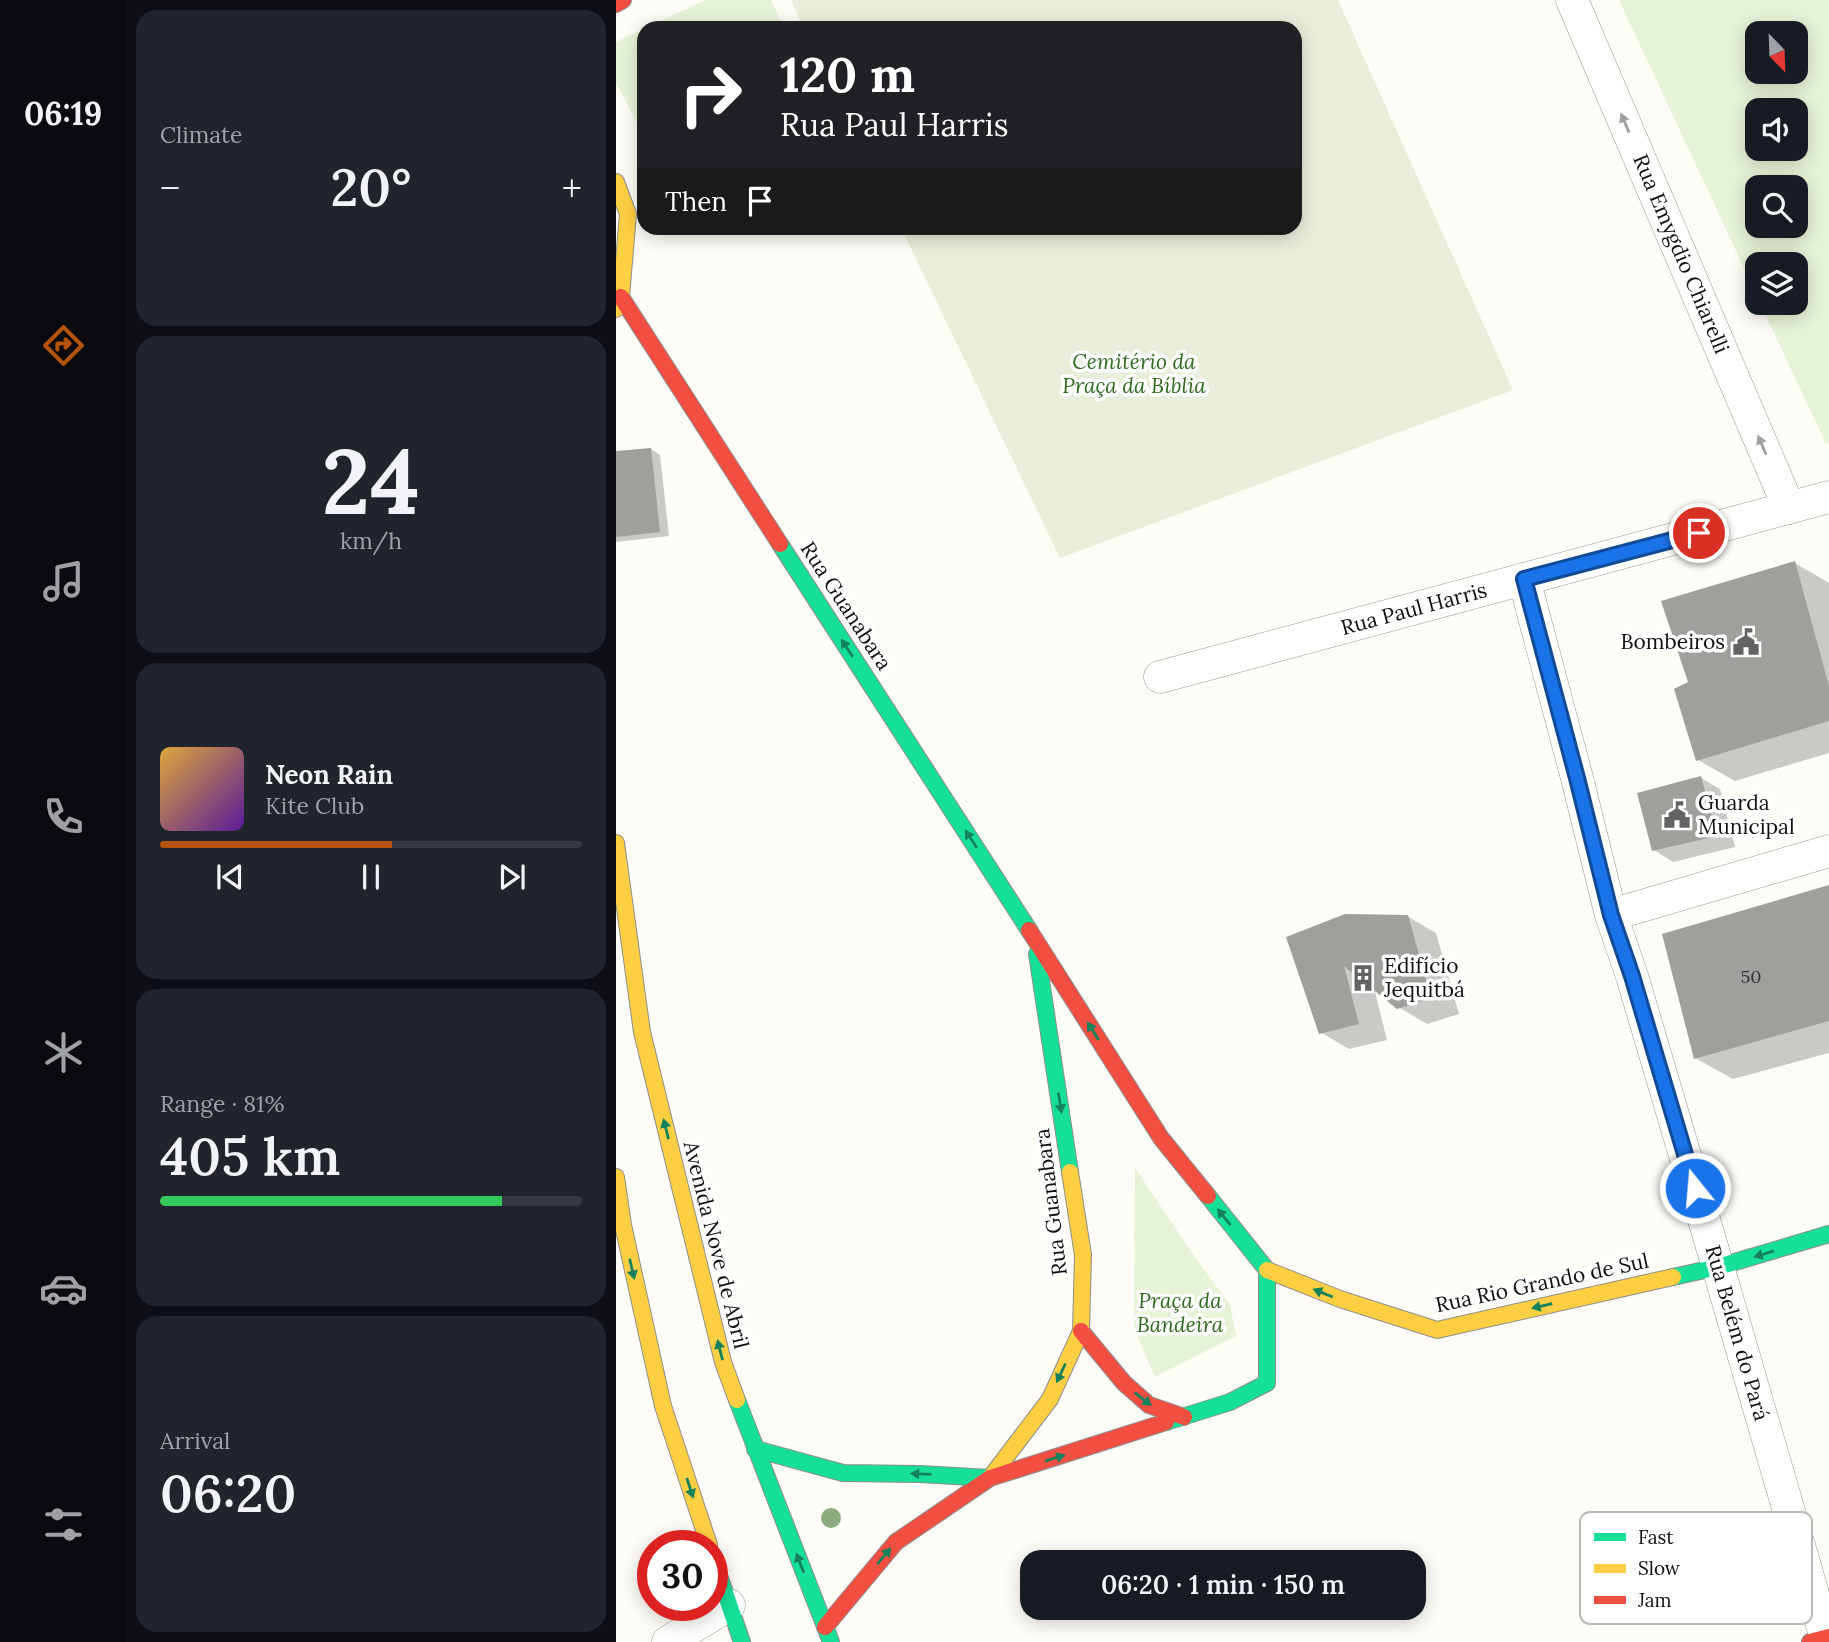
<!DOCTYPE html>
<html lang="en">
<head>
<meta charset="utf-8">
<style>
	body { margin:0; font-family:Lora,serif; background:#20242c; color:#f1f3f6; height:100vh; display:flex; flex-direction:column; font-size:26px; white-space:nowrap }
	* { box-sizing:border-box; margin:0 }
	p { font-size:23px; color:#9ea1a6 }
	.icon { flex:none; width:38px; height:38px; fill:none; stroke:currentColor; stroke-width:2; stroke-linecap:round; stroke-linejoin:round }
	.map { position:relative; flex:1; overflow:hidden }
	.sheet { display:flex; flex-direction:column; gap:10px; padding:10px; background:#0d0f14; width:490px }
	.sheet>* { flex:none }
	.hud { position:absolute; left:21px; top:21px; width:665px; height:214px; border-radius:21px; box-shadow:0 4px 18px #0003; background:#202124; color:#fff; overflow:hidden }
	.needle { width:46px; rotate:157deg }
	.fabs { position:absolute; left:1129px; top:21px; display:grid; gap:14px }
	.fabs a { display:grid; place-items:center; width:63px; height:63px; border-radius:14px; background:#171b24; box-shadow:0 4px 18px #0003; font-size:35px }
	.speed { position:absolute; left:21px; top:1530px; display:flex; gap:14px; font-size:35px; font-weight:700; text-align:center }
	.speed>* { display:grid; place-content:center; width:91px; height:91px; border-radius:50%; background:#171b24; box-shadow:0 4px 18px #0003; line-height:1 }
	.speed .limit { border:10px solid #d22; background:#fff; color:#111 }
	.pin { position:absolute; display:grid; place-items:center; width:60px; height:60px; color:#fff; margin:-30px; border:4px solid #fff; border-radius:50%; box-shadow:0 2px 7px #0007 }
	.me { position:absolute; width:77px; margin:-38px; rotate:343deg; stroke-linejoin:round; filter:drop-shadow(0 0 5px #0008) }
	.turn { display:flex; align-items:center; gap:24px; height:147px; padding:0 28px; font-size:32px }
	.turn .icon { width:91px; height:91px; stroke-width:2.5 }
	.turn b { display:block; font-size:49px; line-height:60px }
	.then { display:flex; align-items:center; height:66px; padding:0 28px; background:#0003; gap:14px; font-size:26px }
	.big { font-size:52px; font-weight:600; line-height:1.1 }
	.sheet .tile { flex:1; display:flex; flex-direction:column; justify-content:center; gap:10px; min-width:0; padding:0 24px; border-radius:21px; background:#20242c }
	.sheet .dial { align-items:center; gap:0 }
	.dial b { font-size:91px; line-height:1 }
	.song { display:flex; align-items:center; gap:21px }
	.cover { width:84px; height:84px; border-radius:10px; background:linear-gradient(135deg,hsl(40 70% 55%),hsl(270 70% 35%)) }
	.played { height:7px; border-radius:4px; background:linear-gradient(90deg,#b45309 55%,#363941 55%) }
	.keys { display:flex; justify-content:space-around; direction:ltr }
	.heat { display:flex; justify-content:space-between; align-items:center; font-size:38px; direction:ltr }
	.charge { height:10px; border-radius:5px; background:linear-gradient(90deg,#34c759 81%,#363941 0) }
	.trip { position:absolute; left:404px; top:1550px; width:406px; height:70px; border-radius:21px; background:#171b24; box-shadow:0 4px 18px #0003; font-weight:600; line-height:70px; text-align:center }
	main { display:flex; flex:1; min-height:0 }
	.dock { display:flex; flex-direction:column; width:126px; justify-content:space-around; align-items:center; background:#090b0e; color:#9ea1a6 }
	.dock .icon { width:49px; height:49px }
	.dock .current { color:#b45309 }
	.dock b { font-size:32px; color:#f1f3f6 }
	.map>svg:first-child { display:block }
	.green { fill:#e7f3d7; fill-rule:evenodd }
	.cemetery { fill:#e9eedb }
	.shadow { fill:#0003 }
	.building { fill:#a19f9c }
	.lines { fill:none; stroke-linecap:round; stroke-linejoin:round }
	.street-casing { stroke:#979795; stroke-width:33 }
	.fast-casing { stroke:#8e8d8b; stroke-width:18 }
	.slow-casing { stroke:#8e8d8b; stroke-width:18 }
	.jam-casing { stroke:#8e8d8b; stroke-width:18 }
	.street { stroke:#fffffe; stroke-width:32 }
	.fast { stroke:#16e098; stroke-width:16 }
	.slow { stroke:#ffcf43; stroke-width:16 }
	.jam { stroke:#f24e42; stroke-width:16 }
	.tree { fill:#8cac80 }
	.oneway { fill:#a0a09f }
	.oneway2 { fill:#14835b }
	.route-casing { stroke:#114b97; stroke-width:18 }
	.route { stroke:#1a73e8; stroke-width:12 }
	.labels { text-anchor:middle; stroke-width:7; stroke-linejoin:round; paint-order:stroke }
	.number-label { font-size:18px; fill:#353434 }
	.street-label { font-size:21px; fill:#111; stroke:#fff }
	.park-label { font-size:21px; font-style:italic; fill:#2f6b1f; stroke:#fff }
	.poi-label { font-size:21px; fill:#111; stroke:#fff; text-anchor:start }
	.key { fill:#fff; stroke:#b8b8b8; stroke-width:2 }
	.key-label { font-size:19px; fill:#111 }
</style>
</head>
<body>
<main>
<nav class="dock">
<b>06:19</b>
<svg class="icon current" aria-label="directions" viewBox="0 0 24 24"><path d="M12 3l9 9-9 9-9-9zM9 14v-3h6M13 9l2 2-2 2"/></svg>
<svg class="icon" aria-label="music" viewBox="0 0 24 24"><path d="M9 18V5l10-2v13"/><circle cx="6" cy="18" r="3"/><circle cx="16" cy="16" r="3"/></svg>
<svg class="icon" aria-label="phone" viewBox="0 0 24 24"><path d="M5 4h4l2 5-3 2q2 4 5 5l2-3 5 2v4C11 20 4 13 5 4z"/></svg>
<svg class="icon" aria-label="climate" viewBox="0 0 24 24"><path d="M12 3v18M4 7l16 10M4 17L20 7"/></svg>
<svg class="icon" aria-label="car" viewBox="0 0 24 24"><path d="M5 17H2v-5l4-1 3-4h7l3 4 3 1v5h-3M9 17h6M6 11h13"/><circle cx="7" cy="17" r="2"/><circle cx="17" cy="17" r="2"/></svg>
<svg class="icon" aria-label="filters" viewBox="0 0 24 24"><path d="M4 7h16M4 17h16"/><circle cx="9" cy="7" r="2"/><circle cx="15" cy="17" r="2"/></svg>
</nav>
<section class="sheet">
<div class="tile"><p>Climate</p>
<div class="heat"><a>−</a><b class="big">20°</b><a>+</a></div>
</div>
<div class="tile dial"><b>24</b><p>km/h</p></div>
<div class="tile">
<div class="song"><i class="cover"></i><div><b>Neon Rain</b><p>Kite Club</p></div></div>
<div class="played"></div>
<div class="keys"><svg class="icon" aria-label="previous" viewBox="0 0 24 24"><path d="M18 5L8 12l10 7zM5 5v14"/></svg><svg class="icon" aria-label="pause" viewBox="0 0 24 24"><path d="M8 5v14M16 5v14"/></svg><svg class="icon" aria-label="next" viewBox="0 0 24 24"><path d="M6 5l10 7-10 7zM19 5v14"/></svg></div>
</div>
<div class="tile"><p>Range · 81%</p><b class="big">405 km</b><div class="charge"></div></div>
<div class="tile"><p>Arrival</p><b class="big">06:20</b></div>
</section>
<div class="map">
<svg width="1213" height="1642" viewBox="0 0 1213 1642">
	<rect width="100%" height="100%" fill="#fdfcf7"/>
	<g class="green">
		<path d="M89 0H155L168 28H30Z"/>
		<path d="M1003 0H1213V443L1210 444 1144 303H1180V264H1141V296ZM1141 33H1180V72H1141ZM1141 110H1180V149H1141ZM1141 187H1180V226H1141Z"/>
		<path d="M28 29V135L0 83V42Z"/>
		<path d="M519 1168 574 1250 614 1305 620 1336 539 1377 518 1329Z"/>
	</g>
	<path class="cemetery" d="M175 0H722L897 390 444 558 285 228H679V28H188Z"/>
	<g class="shadow">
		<path d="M35 449 44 455 53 536 0 542V453Z"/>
		<path d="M1179 563 1213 583V753L1119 781 1082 760 1074 683Z"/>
		<path d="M1085 778 1104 789 1119 847 1057 862 1038 850Z"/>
		<path d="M1213 887V1053L1117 1079 1079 1058Z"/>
		<path d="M791 916 820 933 843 1014 811 1024 782 1007 758 988 771 1040 733 1049 704 1032 672 938Z"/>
	</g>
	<g class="building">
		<path d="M35 448 44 532 0 537V451Z"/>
		<path d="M1179 561 1213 686V721L1080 761 1058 689 1072 682 1045 601Z"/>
		<path d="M1085 776 1101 836 1036 851 1021 793Z"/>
		<path d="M1213 885V1021L1078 1059 1046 934Z"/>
		<path d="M729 914 792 915 815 998 781 1009 728 966 743 1024 703 1034 670 937Z"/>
	</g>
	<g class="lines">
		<defs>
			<g id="street">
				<path d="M956 0 1173 508"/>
				<path d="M908 579 961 778 995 915 1016 976 1102 1267 1211 1642"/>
				<path d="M544 677 1213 497"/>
				<path d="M995 915 1213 851"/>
				<path d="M52 1642 113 1605"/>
			</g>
			<g id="fast">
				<path d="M164 544 413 930"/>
				<path d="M421 954 454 1172"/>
				<path d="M1057 1277 1102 1267 1213 1234"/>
				<path d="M121 1400 215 1642"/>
				<path d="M550 1422 614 1402 651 1383V1270L592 1196"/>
				<path d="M139 1449 227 1473 304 1474 374 1478"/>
				<path d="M96 1555 126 1642"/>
			</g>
			<g id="slow">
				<path d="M0 182 12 214 5 297 0 309"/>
				<path d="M0 843 26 1032 107 1362 121 1400"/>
				<path d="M0 1177 7 1225 47 1406 93 1545"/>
				<path d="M651 1270 724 1299 821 1330 1057 1277"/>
				<path d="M374 1478 434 1399 465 1331 467 1255 454 1172"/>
			</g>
			<g id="jam">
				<path d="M0 4 7 0"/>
				<path d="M5 297 164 544"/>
				<path d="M413 930 545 1138 592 1196"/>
				<path d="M465 1331 508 1383 533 1405 568 1417"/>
				<path d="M209 1627 280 1542 374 1478 550 1422"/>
				<path d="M1194 1642 1213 1637"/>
			</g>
		</defs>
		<use href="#street" class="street-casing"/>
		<use href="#fast" class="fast-casing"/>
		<use href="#slow" class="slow-casing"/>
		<use href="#jam" class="jam-casing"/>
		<use href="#street" class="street"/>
		<use href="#fast" class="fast"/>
		<use href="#slow" class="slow"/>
		<use href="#jam" class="jam"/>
	</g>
	<circle class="tree" cx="215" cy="1518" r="10"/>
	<defs><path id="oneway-solid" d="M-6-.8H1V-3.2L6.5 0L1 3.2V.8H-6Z" transform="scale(1.75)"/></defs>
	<g class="oneway">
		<use href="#oneway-solid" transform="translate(1009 123) rotate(-113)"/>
		<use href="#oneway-solid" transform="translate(1146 445) rotate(-113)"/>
	</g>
	<g class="oneway2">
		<use href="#oneway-solid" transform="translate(231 648) rotate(-123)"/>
		<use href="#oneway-solid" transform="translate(355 839) rotate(-123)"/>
		<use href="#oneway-solid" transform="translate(477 1031) rotate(-122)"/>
		<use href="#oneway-solid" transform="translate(444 1103) rotate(81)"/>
		<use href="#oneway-solid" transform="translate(50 1129) rotate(-104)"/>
		<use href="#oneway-solid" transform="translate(608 1217) rotate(-129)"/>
		<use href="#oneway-solid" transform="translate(1148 1254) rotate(163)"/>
		<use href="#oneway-solid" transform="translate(16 1269) rotate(77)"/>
		<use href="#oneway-solid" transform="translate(707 1293) rotate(-158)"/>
		<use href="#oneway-solid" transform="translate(926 1306) rotate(167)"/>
		<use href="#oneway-solid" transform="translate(104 1350) rotate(-104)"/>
		<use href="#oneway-solid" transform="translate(445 1373) rotate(115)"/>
		<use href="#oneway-solid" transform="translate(527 1399) rotate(38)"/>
		<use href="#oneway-solid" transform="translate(439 1458) rotate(-17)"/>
		<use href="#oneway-solid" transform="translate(305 1474) rotate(-178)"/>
		<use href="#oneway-solid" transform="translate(74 1488) rotate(72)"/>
		<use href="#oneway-solid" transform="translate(268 1556) rotate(-50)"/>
		<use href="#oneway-solid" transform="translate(184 1563) rotate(-111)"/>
	</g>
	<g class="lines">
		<defs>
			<path id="route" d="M1079 1188 1016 976 995 915 961 778 908 579 1083 533"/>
		</defs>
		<use href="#route" class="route-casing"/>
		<use href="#route" class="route"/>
	</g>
	<defs>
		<symbol id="civic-bare" viewBox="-9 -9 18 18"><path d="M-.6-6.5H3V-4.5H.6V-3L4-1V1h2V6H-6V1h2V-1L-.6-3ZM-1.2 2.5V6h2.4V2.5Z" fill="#646362" stroke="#fff" stroke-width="2.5" paint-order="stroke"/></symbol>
		<symbol id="building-bare" viewBox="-9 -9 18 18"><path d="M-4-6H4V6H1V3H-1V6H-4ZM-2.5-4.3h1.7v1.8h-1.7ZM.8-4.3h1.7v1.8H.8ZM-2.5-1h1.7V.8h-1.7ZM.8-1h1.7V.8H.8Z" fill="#646362" stroke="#fff" stroke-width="2.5" paint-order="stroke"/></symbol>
	</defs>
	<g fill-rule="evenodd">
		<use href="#civic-bare" x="1111" y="623" width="38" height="38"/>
		<use href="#civic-bare" x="1042" y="796" width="38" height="38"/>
		<use href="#building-bare" x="728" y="959" width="38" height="38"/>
	</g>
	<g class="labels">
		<g class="number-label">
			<text x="1135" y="983">50</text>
		</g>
		<g class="street-label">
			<text transform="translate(1065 254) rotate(67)" y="7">Rua Emygdio Chiarelli</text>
			<text transform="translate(230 606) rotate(57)" y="7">Rua Guanabara</text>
			<text transform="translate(798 609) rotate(-15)" y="7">Rua Paul Harris</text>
			<text transform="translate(435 1202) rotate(-97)" y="7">Rua Guanabara</text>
			<text transform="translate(100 1245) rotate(76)" y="7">Avenida Nove de Abril</text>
			<text transform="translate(926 1283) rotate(-12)" y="7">Rua Rio Grando de Sul</text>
			<text transform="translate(1121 1333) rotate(74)" y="7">Rua Belém do Pará</text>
		</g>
		<g class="park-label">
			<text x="518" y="369">Cemitério da<tspan x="518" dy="24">Praça da Bíblia</tspan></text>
			<text x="564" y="1308">Praça da<tspan x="564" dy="24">Bandeira</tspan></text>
		</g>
		<g class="poi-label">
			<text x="1109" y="649" text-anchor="end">Bombeiros</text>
			<text x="1082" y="810">Guarda<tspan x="1082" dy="24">Municipal</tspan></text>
			<text x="768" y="973">Edifício<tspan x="768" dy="24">Jequitbá</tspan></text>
		</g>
	</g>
	<rect x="964" y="1512" width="232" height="112" rx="10" class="key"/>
	<rect x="978" y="1533" width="32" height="8" fill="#16e098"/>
	<rect x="978" y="1564" width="32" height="9" fill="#ffcf43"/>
	<rect x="978" y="1596" width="32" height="8" fill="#f24e42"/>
	<g class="key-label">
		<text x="1022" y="1544">Fast</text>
		<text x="1022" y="1575">Slow</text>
		<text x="1022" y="1607">Jam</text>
	</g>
</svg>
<div class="fabs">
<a><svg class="needle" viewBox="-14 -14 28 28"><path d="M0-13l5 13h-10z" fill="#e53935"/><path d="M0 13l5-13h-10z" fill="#9ea1a6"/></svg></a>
<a><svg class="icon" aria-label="sound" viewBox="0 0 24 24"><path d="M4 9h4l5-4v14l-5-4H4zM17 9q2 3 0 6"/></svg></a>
<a><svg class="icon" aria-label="search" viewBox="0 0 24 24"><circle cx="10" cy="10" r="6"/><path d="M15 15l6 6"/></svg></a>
<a><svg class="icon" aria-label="layers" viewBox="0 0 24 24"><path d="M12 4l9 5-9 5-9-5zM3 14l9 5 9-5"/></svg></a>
</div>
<div class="speed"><div class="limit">30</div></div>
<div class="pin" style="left:1083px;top:533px;background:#d93025"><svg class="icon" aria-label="arrive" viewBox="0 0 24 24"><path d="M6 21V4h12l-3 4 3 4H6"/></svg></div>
<svg class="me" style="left:1079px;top:1188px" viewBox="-20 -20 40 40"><circle r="17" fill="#1a73e8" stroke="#fff" stroke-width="3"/><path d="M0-11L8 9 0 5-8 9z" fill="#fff"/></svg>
<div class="trip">06:20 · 1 min · 150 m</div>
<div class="hud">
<div class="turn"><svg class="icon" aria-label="right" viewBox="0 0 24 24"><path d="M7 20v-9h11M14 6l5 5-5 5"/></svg><div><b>120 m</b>Rua Paul Harris</div></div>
<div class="then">Then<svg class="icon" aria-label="arrive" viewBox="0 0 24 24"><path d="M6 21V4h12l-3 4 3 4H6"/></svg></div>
</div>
</div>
</main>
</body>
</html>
